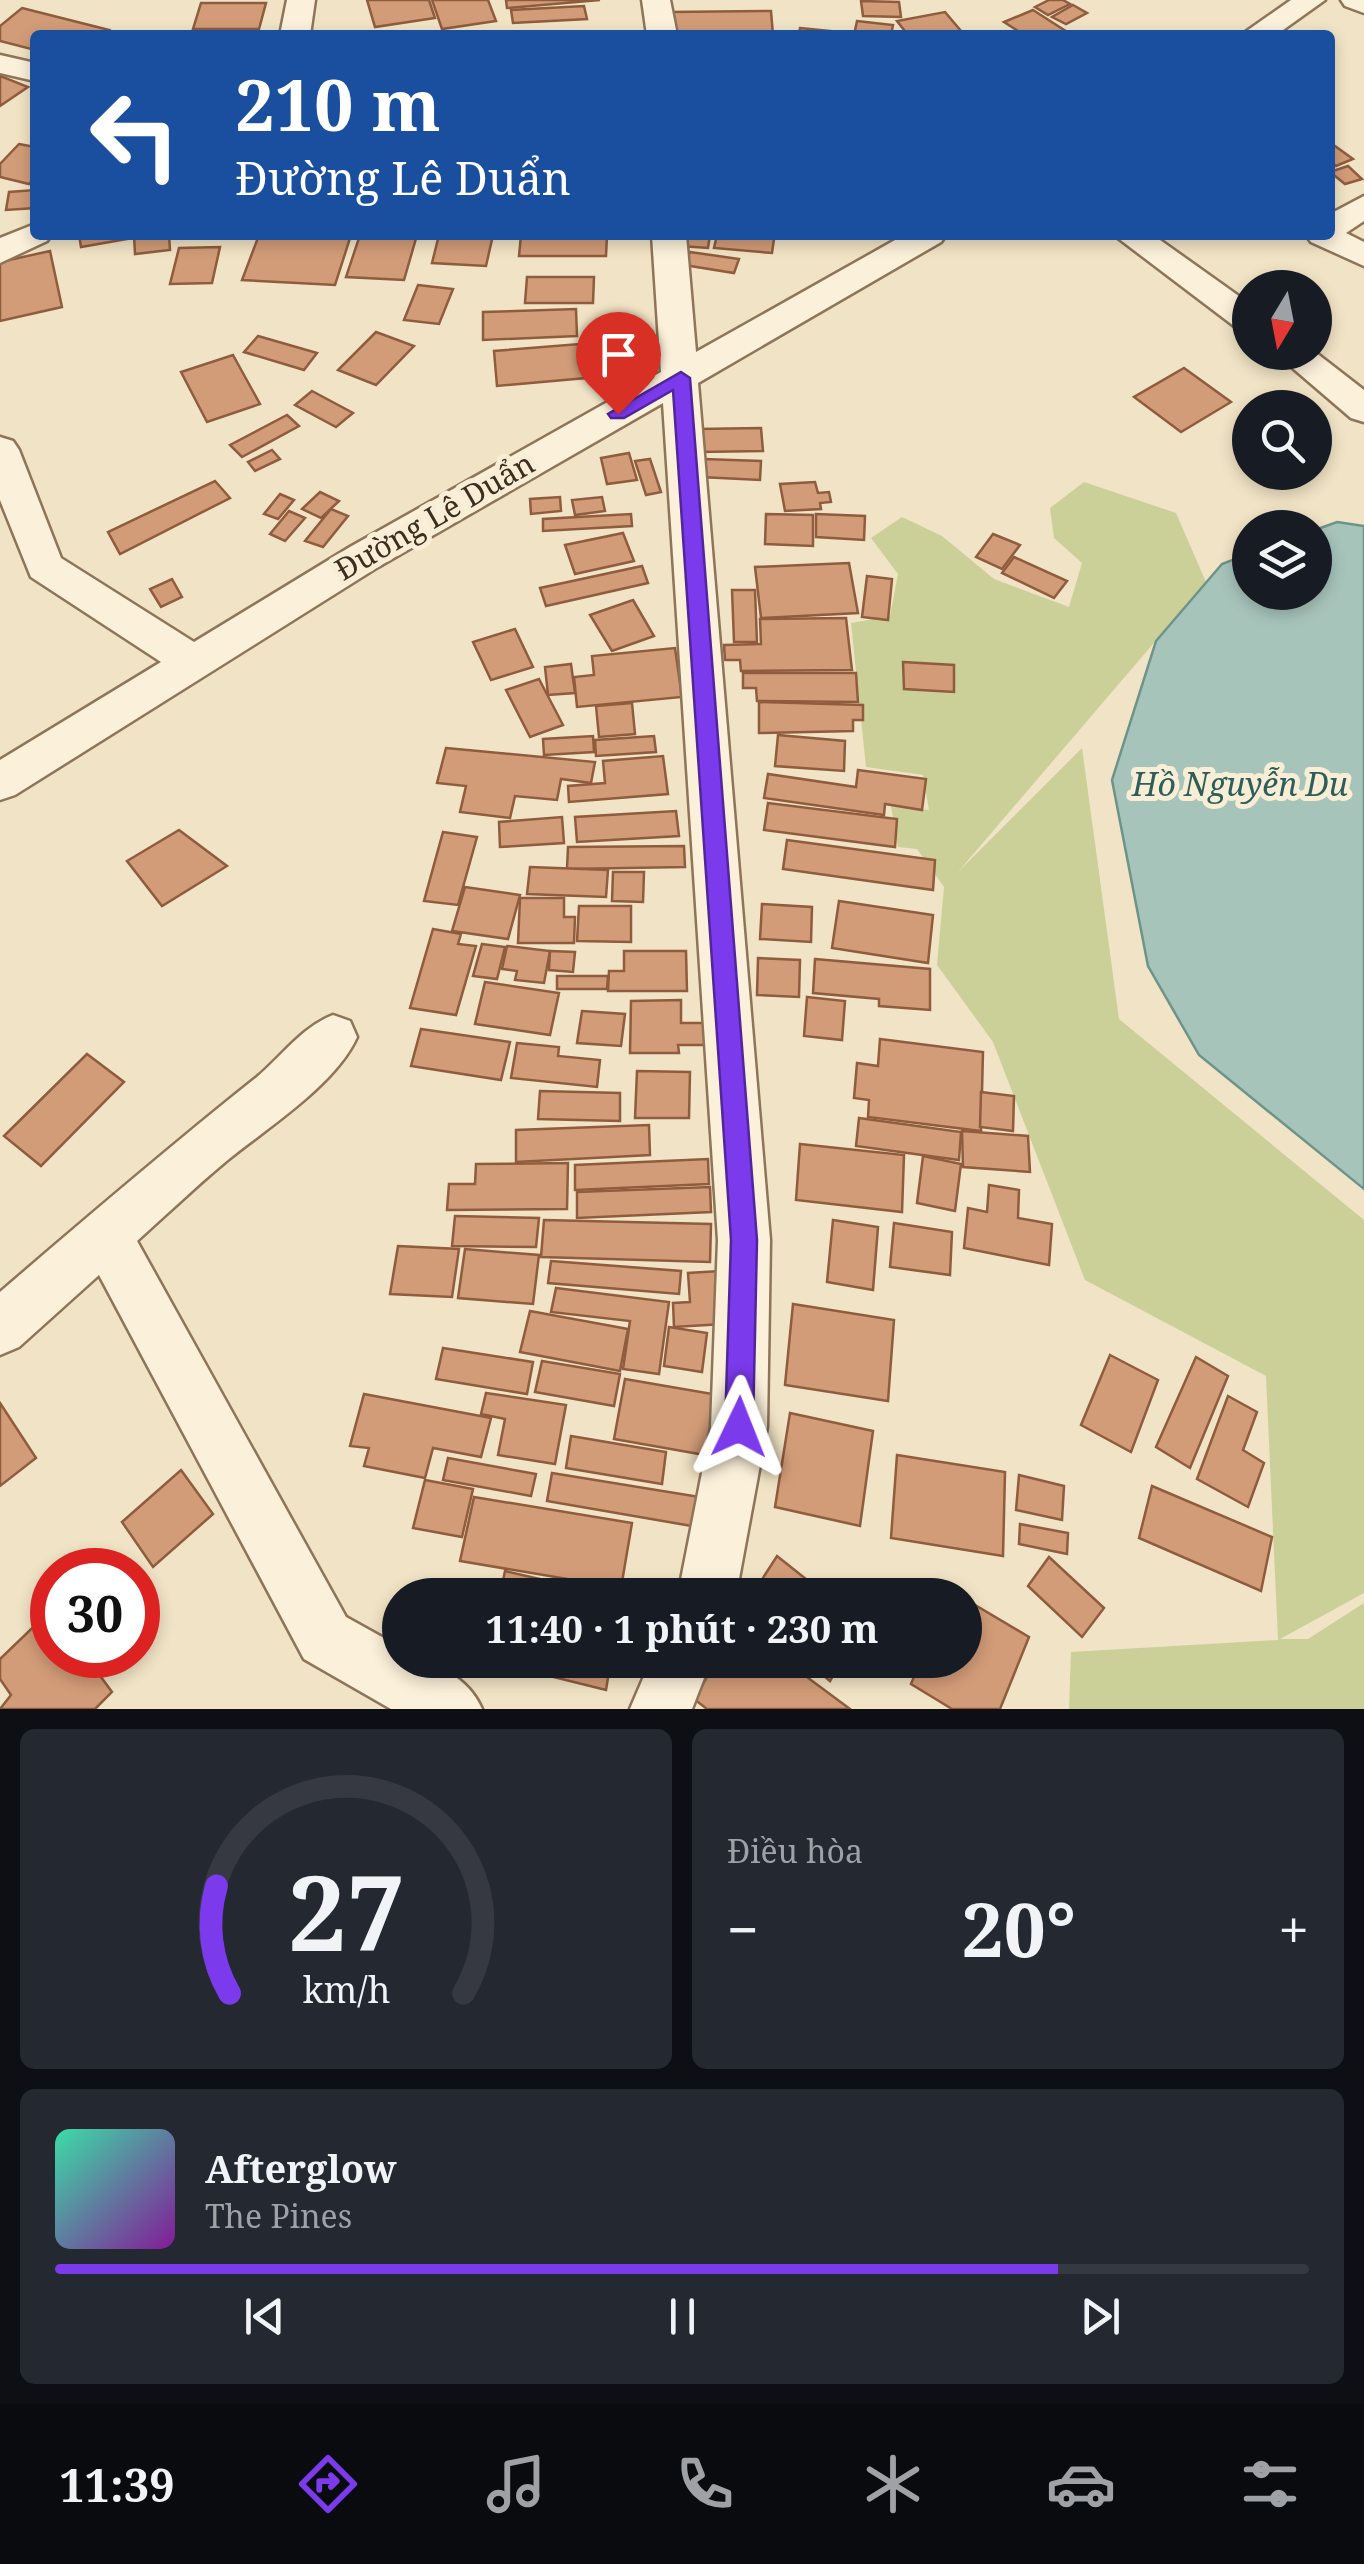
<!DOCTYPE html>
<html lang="vi">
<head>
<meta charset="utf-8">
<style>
	body { margin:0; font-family:"Noto Serif",serif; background:#242831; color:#f1f3f6; height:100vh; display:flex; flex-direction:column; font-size:38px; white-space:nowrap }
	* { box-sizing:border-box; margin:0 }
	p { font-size:32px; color:#9ea1a6 }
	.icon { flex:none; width:55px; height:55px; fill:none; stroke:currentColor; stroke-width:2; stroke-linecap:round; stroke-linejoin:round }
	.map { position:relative; height:1709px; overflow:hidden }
	.panel { display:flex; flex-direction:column; gap:20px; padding:20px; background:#0d0f14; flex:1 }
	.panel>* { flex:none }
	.top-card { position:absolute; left:30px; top:30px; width:1305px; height:210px; border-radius:10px; box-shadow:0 5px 15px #0003; background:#1a4fa0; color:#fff; overflow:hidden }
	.needle { width:65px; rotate:190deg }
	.controls { position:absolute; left:1232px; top:270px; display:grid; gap:20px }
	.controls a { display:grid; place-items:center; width:100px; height:100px; border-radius:50%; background:#171b24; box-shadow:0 5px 15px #0003; font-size:50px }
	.speed { position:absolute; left:30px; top:1548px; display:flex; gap:20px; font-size:50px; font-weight:700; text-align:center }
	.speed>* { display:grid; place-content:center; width:130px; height:130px; border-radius:50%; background:#171b24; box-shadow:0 5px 15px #0003; line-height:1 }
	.speed .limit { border:15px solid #d22; background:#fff; color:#111 }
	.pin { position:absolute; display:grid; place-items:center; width:85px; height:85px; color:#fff; margin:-102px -42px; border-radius:50% 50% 50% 0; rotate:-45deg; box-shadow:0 0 10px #0007 }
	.pin .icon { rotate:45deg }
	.me { position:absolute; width:110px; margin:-55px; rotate:2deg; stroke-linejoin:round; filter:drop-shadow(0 0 8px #0008) }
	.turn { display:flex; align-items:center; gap:35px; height:210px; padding:0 40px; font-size:45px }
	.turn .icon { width:130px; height:130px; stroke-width:2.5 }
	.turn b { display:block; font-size:70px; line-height:85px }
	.big { font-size:75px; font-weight:700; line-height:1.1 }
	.panel .widget { flex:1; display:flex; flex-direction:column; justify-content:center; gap:15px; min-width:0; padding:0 35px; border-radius:15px; background:#242831 }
	.panel .dial { align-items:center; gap:0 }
	.dial svg { height:260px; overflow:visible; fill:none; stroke:#363941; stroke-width:7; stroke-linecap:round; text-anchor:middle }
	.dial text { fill:#f1f3f6; stroke:none }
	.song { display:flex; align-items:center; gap:30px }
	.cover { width:120px; height:120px; border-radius:15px; background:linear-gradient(135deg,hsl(160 70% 55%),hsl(290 70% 35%)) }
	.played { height:10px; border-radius:5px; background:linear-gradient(90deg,#7c3aed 80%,#363941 80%) }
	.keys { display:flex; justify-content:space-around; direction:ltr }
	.heat { display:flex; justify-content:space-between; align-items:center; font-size:55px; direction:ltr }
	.panel .tiles { flex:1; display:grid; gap:20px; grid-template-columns:1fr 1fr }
	.widget:last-child { grid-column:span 2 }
	.trip { position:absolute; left:382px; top:1578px; width:600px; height:100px; border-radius:50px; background:#171b24; box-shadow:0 5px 15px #0003; font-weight:700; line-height:100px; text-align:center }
	.tab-bar { display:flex; height:160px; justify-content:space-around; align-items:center; background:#090b0e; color:#9ea1a6 }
	.tab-bar .icon { width:70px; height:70px }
	.tab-bar .on { color:#7c3aed }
	.tab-bar b { font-size:45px; color:#f1f3f6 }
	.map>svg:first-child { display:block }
	.green { fill:#cbd098 }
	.water { fill:#a7c4bb; stroke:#6d9489; stroke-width:2.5 }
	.building { fill:#d29c78; stroke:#8f5c3d; stroke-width:2.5 }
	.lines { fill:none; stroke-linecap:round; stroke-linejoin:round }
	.minor-casing { stroke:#8e7459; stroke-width:5 }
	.minor { fill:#fbf0d9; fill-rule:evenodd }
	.route { fill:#7c3aed; stroke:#51269a; stroke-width:2.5 }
	.labels { text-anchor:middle; stroke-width:10; stroke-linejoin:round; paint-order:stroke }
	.street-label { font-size:30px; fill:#3d2d1e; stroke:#f8edd5 }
	.water-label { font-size:32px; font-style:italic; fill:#2d5e5a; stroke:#f8edd5 }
</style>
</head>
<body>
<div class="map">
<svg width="1364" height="1709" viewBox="0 0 1364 1709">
	<rect width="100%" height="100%" fill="#f1e3c5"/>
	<path class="green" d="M1084 482 1176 513 1206 582 958 872 1082 748 1119 1019 1364 1220V1593L1280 1639H1308L1364 1603V1709H1069L1071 1652 1278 1640 1266 1376 1085 1280 993 1042 937 965 944 887 917 849 898 847 891 806 929 810 923 775 866 767 851 623 890 616 898 574 871 538 902 517 942 536 994 579 1069 607 1082 563 1054 538 1050 508Z"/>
	<path class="water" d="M1337 522 1364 526V1189L1199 1055 1148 966 1112 780 1156 641 1222 564 1250 553V592H1315V530Z"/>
	<g class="building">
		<path d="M367 0H429L435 18 375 27Z"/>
		<path d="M432 0H488L496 21 442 29Z"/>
		<path d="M506 0H600L507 8Z"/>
		<path d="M1049 0H1063L1070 4 1048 15 1035 7Z"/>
		<path d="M861 1 899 2 901 17 863 16Z"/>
		<path d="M201 3H266L259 29H193Z"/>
		<path d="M1073 5 1087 13 1066 24 1052 17Z"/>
		<path d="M584 6 587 19 513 23 511 10Z"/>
		<path d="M22 8 109 30 104 35H35V50L0 41V26Z"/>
		<path d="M1033 10 1072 35H1024L1004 22Z"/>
		<path d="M771 11 773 35H670L669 12Z"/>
		<path d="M945 12 961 31 908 35 897 21Z"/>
		<path d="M857 21 893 25 891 35H854Z"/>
		<path d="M800 28 850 33 799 35Z"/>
		<path d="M0 76 28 87 0 106Z"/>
		<path d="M19 144 35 147V178L29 184 0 177V164Z"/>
		<path d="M1335 146 1353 159 1336 166 1330 161V147Z"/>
		<path d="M1348 166 1362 179 1345 184 1330 172Z"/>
		<path d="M35 190V208L6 210 9 192Z"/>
		<path d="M79 235H126L127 239 81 247Z"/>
		<path d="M134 235H169L170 250 135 254Z"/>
		<path d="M259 235H351L335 285 242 280Z"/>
		<path d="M360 235H417L404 280 346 277Z"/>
		<path d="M439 235H493L486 266 432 263Z"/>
		<path d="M521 235H607L606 256H519Z"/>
		<path d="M682 235H710L708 248 681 246Z"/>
		<path d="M717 235H733L774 239 772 253 714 248Z"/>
		<path d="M220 247 212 283 170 284 179 248Z"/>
		<path d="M50 251 62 307 0 321V262Z"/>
		<path d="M690 252 739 259 734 273 684 265Z"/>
		<path d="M527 277H594L593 303H525Z"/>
		<path d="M418 285 453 289 439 324 404 320Z"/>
		<path d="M576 309 577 336 483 340V312Z"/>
		<path d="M376 332 414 346 376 385 338 370Z"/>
		<path d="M258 336 317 353 304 370 244 352Z"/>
		<path d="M592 343 597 377 497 386 494 351Z"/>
		<path d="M233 355 260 404 207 422 181 372Z"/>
		<path d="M1184 368 1231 402 1181 432 1134 397Z"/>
		<path d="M312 391 353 413 336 427 295 405Z"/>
		<path d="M287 415 299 426 242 457 230 445Z"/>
		<path d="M761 428 763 451 699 452 698 429Z"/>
		<path d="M272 450 280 459 255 471 248 462Z"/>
		<path d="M629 453 637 480 607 484 601 458Z"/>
		<path d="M650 459 661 492 646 495 635 461Z"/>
		<path d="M703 459 761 461 760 480 701 477Z"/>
		<path d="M215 481 230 498 120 554 108 532Z"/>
		<path d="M815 482 818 493 829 492 831 502 820 503 821 509 785 511 780 484Z"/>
		<path d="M320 492 339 501 321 518 302 509Z"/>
		<path d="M280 494 294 500 278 519 264 514Z"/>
		<path d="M560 497 561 511 531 514 530 499Z"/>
		<path d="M602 497 605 511 575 515 572 500Z"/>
		<path d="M331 509 348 516 323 547 305 541Z"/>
		<path d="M289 511 305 518 285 541 270 534Z"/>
		<path d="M631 514 632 526 543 531V519Z"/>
		<path d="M766 514 813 515V546L765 544Z"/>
		<path d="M816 514 865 516 864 540 816 537Z"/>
		<path d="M623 533 634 561 575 574 565 545Z"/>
		<path d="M993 534 1020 545 1002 569 976 557Z"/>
		<path d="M1014 557 1067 581 1054 598 1002 573Z"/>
		<path d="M849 563 858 613 761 618 755 567Z"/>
		<path d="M642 566 648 583 546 606 540 588Z"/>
		<path d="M867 576 892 579 888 620 862 617Z"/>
		<path d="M172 579 182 597 161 607 150 589Z"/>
		<path d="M732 590H755L757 642H734Z"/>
		<path d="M633 600 654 636 612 651 590 615Z"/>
		<path d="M846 618 852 670 741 671 740 660H725L724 645 761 644 760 619Z"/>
		<path d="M515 629 533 667 491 680 473 642Z"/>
		<path d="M675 648 682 697 577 707 574 677 594 675 592 656Z"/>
		<path d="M903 662 954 665V692L904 689Z"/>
		<path d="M571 664 575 693 548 695 545 667Z"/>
		<path d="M743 673H856L858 702 757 701 756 688H743Z"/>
		<path d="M539 679 563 725 530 737 506 690Z"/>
		<path d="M759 702 863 705V720H853V731L759 733Z"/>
		<path d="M632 703 635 734 599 737 596 706Z"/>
		<path d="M778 735 845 741 844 771 775 766Z"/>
		<path d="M593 736 594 752 544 755 543 739Z"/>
		<path d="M654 736 656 752 596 756 595 740Z"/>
		<path d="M446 748 595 762 591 783 561 779 557 800 515 796 510 818 460 812 466 786 437 783Z"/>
		<path d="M663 756 668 794 569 802 568 786 605 783 603 761Z"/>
		<path d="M858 770 926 779 922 810 885 804 884 815 764 798 768 774 856 787Z"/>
		<path d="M768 803 897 819 895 847 764 830Z"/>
		<path d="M676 811 679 836 577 842 575 817Z"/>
		<path d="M562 817 564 843 500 847 499 822Z"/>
		<path d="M179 830 227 866 162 906 127 861Z"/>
		<path d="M443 832 477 837 458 905 424 901Z"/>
		<path d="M787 840 935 860 933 890 783 869Z"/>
		<path d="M684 846 685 867 567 869 568 847Z"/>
		<path d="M530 867 608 870 606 897 527 894Z"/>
		<path d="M613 872H644L643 902 612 901Z"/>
		<path d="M465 887 520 895 508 939 452 931Z"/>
		<path d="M520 898H564V917H575L574 943H518Z"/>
		<path d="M839 901 933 915 928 963 832 948Z"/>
		<path d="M762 904 812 907 811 942 760 939Z"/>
		<path d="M579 906H631V942L577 941Z"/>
		<path d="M433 929 461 934 458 944 476 946 456 1015 410 1008Z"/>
		<path d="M482 944 505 947 497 979 473 976Z"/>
		<path d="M507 946 550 951 544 983 515 980 517 971 502 969Z"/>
		<path d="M550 951 575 952 573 972 549 970Z"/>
		<path d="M624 951H686L687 991H608L609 971H624Z"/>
		<path d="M758 958 800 960 799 997 757 995Z"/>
		<path d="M815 959 930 969V1010L879 1006V999L813 993Z"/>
		<path d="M557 976H608L607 989H557Z"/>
		<path d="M485 982 559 993 550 1035 475 1024Z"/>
		<path d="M807 997 845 1001 842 1040 804 1036Z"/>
		<path d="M681 1000V1023H705V1045H678L679 1053H630L631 1001Z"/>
		<path d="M582 1011 625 1014 621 1046 577 1043Z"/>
		<path d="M421 1029 510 1042 501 1080 411 1066Z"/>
		<path d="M880 1039 983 1052 981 1131 868 1117 869 1100 854 1098 857 1063 878 1066Z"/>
		<path d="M517 1043 559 1047 558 1056 600 1060 597 1087 511 1078Z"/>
		<path d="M87 1054 124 1082 41 1166 4 1136Z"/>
		<path d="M637 1071 690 1072 689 1118H635Z"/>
		<path d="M540 1091 620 1093V1121L538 1119Z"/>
		<path d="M981 1092 1014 1096 1013 1131 980 1127Z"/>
		<path d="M859 1118 961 1132 959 1160 856 1146Z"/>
		<path d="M649 1125 650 1155 516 1162V1130Z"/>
		<path d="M962 1131 1028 1136 1030 1172 963 1167Z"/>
		<path d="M800 1144 904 1155 902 1212 796 1200Z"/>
		<path d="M923 1156 961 1164 955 1211 917 1203Z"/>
		<path d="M708 1159 709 1184 575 1190V1165Z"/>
		<path d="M568 1163 567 1209 447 1210 449 1184H475L476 1164Z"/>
		<path d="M989 1185 1019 1190 1018 1218 1052 1224 1049 1265 964 1248 968 1208 987 1212Z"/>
		<path d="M710 1187 711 1212 577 1218V1192Z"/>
		<path d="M455 1216 539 1218 536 1247 452 1246Z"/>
		<path d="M544 1220 711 1224 710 1262 541 1257Z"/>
		<path d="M833 1220 878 1227 873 1290 827 1282Z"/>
		<path d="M894 1223 952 1232 950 1275 890 1267Z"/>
		<path d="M398 1246 459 1249 452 1297 390 1294Z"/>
		<path d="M465 1249 539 1255 533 1304 458 1298Z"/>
		<path d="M551 1261 681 1271 679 1294 548 1283Z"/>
		<path d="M720 1271 723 1324 674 1327 673 1303 690 1302 688 1273Z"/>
		<path d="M556 1288 669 1302 659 1374 623 1369 630 1321 551 1312Z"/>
		<path d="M793 1304 894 1320 888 1401 785 1385Z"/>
		<path d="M530 1311 628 1329 620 1371 520 1352Z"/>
		<path d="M669 1327 707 1333 702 1372 664 1366Z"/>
		<path d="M443 1348 533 1362 527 1394 436 1379Z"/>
		<path d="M1110 1355 1158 1380 1131 1452 1081 1425Z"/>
		<path d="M1196 1357 1228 1376 1190 1468 1156 1447Z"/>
		<path d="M542 1361 620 1374 614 1406 535 1392Z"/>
		<path d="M625 1379 724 1396 716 1457 614 1439Z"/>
		<path d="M486 1393 566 1405 555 1464 498 1455 505 1419 481 1414Z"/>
		<path d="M364 1394 491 1418 481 1457 433 1448 425 1478 364 1466 369 1448 350 1446Z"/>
		<path d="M1228 1396 1257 1412 1243 1450 1264 1463 1248 1507 1197 1479Z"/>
		<path d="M0 1403 36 1458 0 1486Z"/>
		<path d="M790 1413 873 1431 860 1526 775 1507Z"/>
		<path d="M571 1436 666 1452 662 1484 566 1468Z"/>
		<path d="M897 1455 1005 1472 1003 1556 891 1538Z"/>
		<path d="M448 1458 536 1474 531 1496 443 1480Z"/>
		<path d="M181 1470 213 1514 153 1567 122 1522Z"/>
		<path d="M552 1473 712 1499 709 1529 547 1501Z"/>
		<path d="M1019 1475 1064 1486 1062 1520 1016 1510Z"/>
		<path d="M425 1480 473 1489 462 1537 413 1528Z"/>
		<path d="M1152 1486 1272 1537 1261 1591 1139 1538Z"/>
		<path d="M474 1497 632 1523 621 1588 460 1561Z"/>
		<path d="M1020 1524 1068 1533 1067 1554 1019 1544Z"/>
		<path d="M777 1556 826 1595H752Z"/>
		<path d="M1049 1557 1104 1608 1082 1637 1028 1586Z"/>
		<path d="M505 1571 610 1595H500Z"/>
		<path d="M965 1599 1029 1637 1000 1709H952L911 1684 921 1660H965Z"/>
		<path d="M52 1609V1655H90L87 1658 112 1692 95 1709H0L11 1695 0 1679V1659Z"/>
		<path d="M485 1660H611L606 1690Z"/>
		<path d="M717 1660H784L850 1709H707L694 1699Z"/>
		<path d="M805 1660H842L830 1681Z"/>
	</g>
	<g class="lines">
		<defs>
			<g id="minor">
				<path d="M287 0H315L310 35H280Z"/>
				<path d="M642 0H670L677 35H647Z"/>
				<path d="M1291 0H1325L1276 35H1241Z"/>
				<path d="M1341 0H1364V13L1345 6Z"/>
				<path d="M0 55 35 63V81L0 73Z"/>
				<path d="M1364 196V221L1346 233 1364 242V266L1311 242 1306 235H1330V214Z"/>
				<path d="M35 224V235H51L47 241 0 263V238Z"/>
				<path d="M652 235H686L696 352 904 235H946L941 242 698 383 770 1240 767 1427 736 1595H678L711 1427 718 1240 663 403 378 567 15 795 0 800V760L161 662 31 577 0 500V437L13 441 19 450 61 558 194 642 350 547 661 372Z"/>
				<path d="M1114 235H1153L1250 304V333L1238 329Z"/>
				<path d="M1274 352H1315L1364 390V422L1351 418Z"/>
				<path d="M333 1015 350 1021 357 1037C335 1086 265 1129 224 1163 194 1188 166 1215 137 1241L346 1617 400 1647V1660C434 1660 468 1677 482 1709H391L304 1659 99 1275 19 1347 0 1355V1292C85 1219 169 1147 257 1077 282 1056 302 1027 333 1015Z"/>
				<path d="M651 1660H711L692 1709H630Z"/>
			</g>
		</defs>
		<use href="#minor" class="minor-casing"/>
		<use href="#minor" class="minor"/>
	</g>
	<path class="route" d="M681 372 690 378 757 1240 753 1427 749 1437 739 1441 729 1437 725 1427 731 1240 673 390 624 418H611L608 414Z"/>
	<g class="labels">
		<g class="street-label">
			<text transform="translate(435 517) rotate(-30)" y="10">Đường Lê Duẩn</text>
		</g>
		<g class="water-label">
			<text x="1240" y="796">Hồ Nguyễn Du</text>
		</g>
	</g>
</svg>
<div class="controls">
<a><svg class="needle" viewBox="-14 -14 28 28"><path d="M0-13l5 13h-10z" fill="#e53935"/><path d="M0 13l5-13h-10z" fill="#9ea1a6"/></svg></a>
<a><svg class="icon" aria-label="search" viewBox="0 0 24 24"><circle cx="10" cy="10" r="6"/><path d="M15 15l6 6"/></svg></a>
<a><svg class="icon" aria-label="layers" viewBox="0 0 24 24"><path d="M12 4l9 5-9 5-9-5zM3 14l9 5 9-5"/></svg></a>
</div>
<div class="speed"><div class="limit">30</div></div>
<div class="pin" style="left:618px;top:414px;background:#d93025"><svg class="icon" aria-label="arrive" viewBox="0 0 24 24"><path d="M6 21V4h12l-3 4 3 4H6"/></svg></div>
<svg class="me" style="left:739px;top:1427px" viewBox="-20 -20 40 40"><path d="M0-17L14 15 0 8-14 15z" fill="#7c3aed" stroke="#fff" stroke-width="4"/></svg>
<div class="trip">11:40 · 1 phút · 230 m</div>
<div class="top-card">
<div class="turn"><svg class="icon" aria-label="left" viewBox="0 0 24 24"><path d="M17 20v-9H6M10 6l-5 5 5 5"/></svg><div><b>210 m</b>Đường Lê Duẩn</div></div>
</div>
</div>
<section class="panel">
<div class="tiles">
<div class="widget dial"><svg viewBox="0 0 100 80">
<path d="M14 69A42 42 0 1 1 86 69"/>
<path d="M14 69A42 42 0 0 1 10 36" stroke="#7c3aed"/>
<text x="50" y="56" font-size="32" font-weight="700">27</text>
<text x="50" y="72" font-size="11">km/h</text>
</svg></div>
<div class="widget"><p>Điều hòa</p>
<div class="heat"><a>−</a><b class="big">20°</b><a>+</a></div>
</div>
<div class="widget">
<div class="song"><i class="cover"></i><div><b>Afterglow</b><p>The Pines</p></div></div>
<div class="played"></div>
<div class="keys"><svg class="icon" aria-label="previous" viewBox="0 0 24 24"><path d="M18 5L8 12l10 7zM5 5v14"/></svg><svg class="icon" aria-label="pause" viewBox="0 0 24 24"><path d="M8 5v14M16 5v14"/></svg><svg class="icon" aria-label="next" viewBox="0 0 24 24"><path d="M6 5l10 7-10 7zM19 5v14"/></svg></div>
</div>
</div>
</section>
<nav class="tab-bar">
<b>11:39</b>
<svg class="icon on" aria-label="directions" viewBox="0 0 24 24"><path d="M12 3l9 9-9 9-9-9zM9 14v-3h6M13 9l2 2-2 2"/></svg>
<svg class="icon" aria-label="music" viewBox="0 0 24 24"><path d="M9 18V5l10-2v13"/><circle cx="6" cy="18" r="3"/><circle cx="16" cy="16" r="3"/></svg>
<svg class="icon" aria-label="phone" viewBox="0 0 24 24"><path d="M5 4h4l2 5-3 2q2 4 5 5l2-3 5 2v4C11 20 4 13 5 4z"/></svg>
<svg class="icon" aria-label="climate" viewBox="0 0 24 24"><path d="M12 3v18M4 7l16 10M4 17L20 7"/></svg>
<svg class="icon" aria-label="car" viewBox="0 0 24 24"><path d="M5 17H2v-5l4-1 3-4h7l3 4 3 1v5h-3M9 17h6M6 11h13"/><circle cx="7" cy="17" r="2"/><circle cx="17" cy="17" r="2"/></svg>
<svg class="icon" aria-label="filters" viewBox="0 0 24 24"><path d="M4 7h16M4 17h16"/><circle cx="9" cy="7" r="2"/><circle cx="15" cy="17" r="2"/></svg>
</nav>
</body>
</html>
